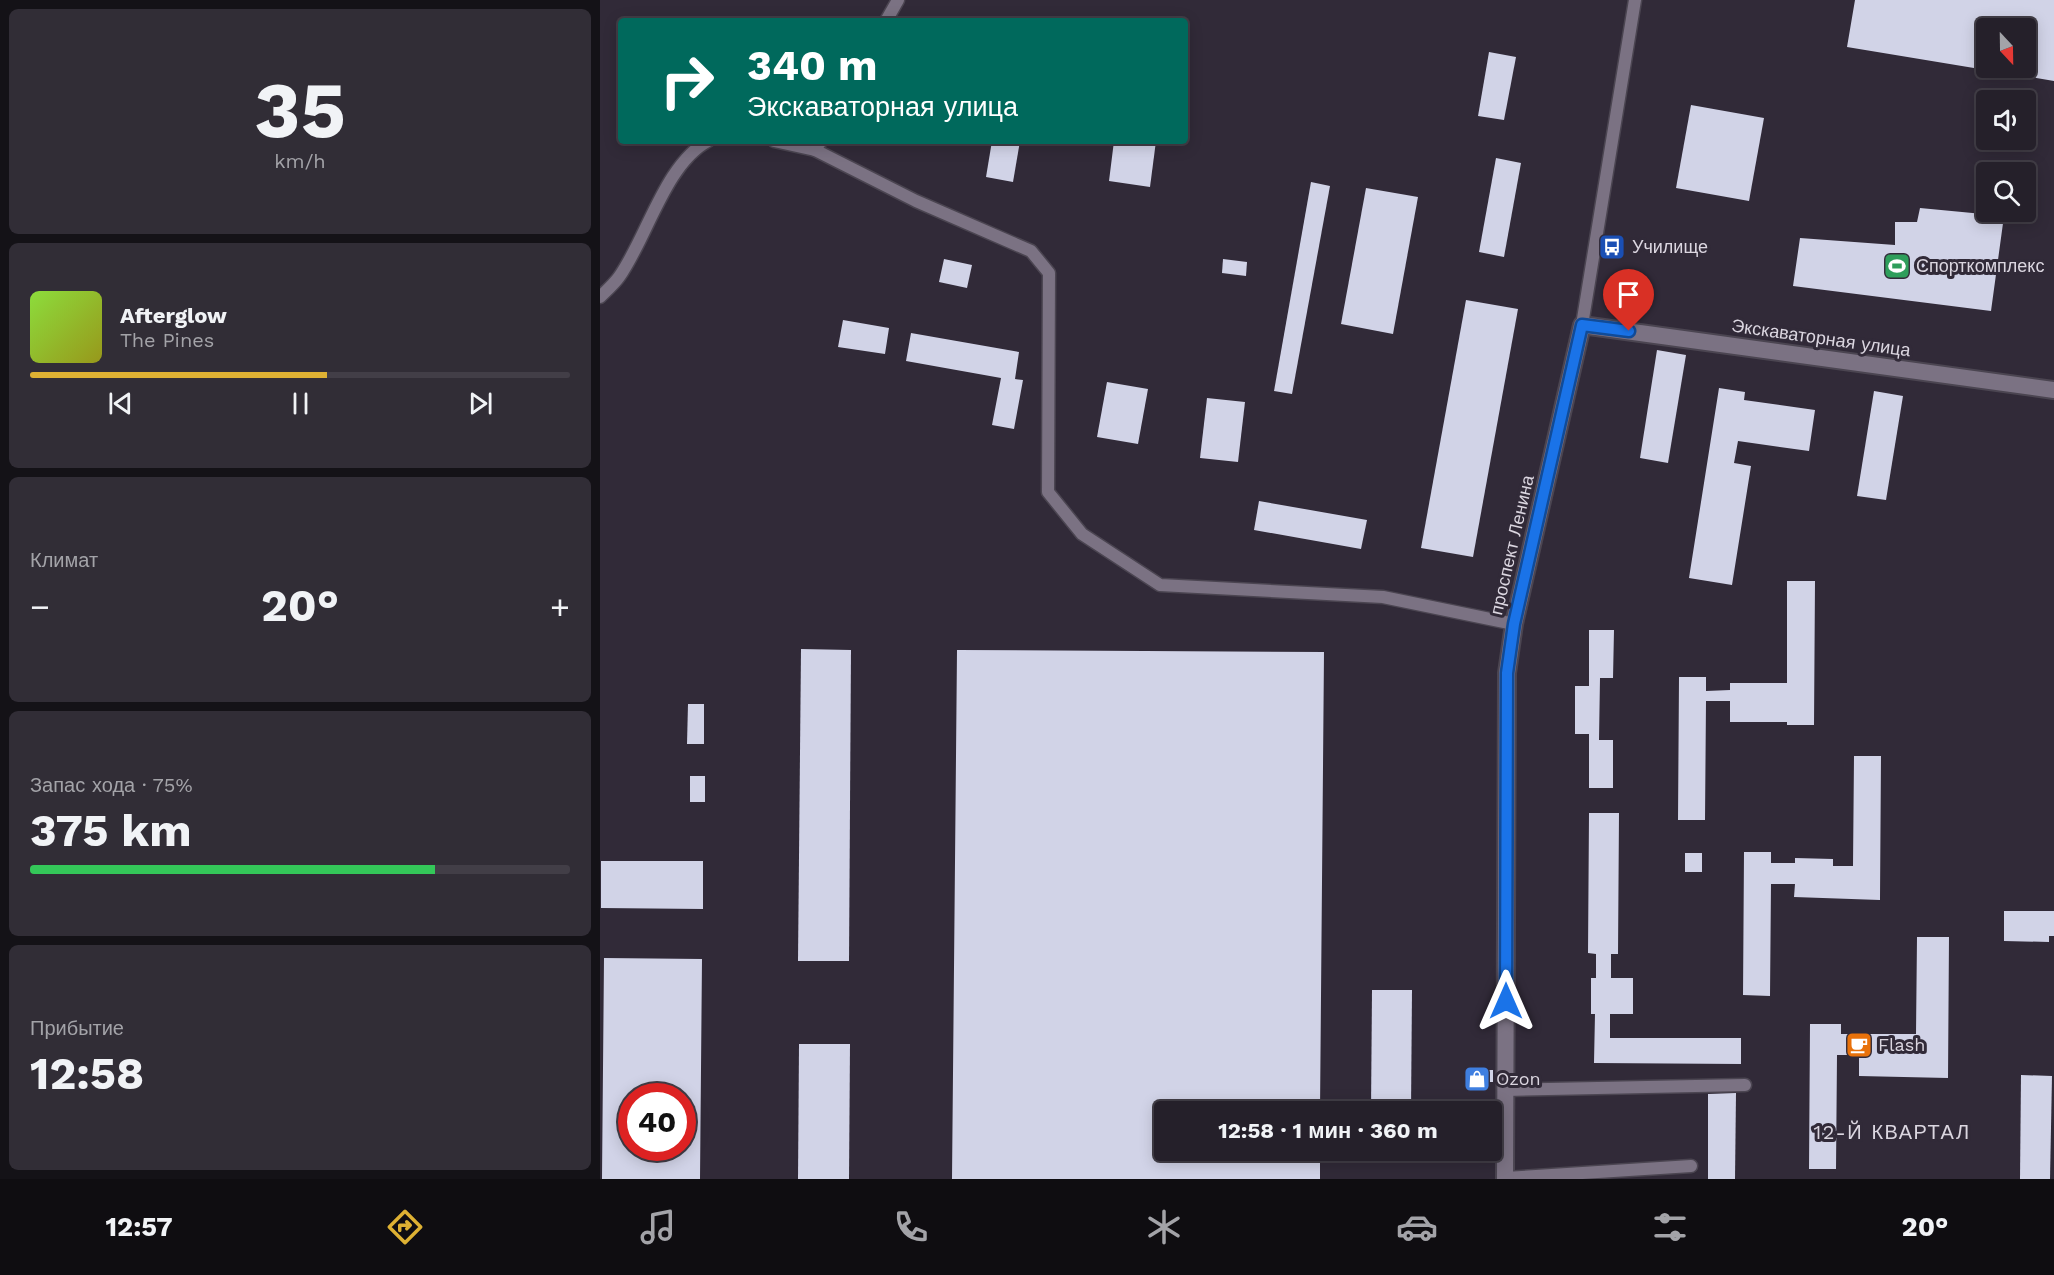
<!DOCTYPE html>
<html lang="ru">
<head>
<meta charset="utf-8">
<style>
	body { margin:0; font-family:"Work Sans",sans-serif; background:#312d36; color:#f1f3f6; height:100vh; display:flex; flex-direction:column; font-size:22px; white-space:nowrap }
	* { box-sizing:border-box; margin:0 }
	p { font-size:20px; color:#a3a3a8 }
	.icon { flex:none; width:33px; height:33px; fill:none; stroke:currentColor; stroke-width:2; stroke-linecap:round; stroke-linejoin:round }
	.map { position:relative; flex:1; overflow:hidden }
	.drawer { display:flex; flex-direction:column; gap:9px; padding:9px; background:#141217; width:600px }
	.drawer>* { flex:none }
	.banner { position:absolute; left:18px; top:18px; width:570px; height:126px; border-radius:6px; box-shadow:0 3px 15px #0003,0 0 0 2px #423e47; background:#00695c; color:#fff; overflow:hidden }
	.needle { width:39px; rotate:158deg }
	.fabs { position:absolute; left:1376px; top:18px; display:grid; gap:12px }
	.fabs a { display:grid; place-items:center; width:60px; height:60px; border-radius:6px; background:#25202a; box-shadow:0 3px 15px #0003,0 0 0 2px #423e47; font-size:30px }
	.speed { position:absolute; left:18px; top:1083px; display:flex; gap:12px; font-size:30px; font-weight:700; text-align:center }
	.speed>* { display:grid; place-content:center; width:78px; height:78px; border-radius:50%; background:#25202a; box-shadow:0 3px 15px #0003,0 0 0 2px #423e47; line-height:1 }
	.speed .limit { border:9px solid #d22; background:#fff; color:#111 }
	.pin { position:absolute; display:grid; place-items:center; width:51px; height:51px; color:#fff; margin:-62px -26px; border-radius:50% 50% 50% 0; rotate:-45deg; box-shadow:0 0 6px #0007 }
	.pin .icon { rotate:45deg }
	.me { position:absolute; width:66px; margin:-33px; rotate:0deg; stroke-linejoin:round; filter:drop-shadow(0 0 4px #0008) }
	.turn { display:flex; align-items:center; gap:21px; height:126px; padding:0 30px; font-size:27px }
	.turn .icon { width:78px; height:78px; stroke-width:2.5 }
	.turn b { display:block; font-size:42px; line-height:51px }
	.big { font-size:45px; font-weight:700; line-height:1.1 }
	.drawer .widget { flex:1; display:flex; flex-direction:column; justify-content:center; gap:9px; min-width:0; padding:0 21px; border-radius:9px; background:#312d36 }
	.drawer .dial { align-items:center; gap:0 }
	.dial b { font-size:78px; line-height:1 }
	.song { display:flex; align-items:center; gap:18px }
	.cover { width:72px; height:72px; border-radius:9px; background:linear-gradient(135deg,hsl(90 70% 55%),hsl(60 70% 35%)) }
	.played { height:6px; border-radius:3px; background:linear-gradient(90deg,#deb133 55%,#423e47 55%) }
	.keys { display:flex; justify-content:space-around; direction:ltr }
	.heat { display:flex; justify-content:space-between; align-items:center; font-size:33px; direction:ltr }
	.charge { height:9px; border-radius:4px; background:linear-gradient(90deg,#34c759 75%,#423e47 0) }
	.trip { position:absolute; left:554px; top:1101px; width:348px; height:60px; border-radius:6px; background:#25202a; box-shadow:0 3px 15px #0003,0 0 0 2px #423e47; font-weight:700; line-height:60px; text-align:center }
	.dock { display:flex; height:96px; justify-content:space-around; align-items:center; background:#0f0d11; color:#a3a3a8 }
	.dock .icon { width:42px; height:42px }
	.dock .current { color:#deb133 }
	.dock b { font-size:27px; color:#f1f3f6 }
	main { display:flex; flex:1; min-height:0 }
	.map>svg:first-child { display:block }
	.building { fill:#d1d3e7; fill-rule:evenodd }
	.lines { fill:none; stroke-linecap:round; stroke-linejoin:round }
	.street-casing { stroke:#4b4551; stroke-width:15 }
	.secondary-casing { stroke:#4b4551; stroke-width:20 }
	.street { stroke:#7b7283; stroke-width:12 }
	.secondary { stroke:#7b7283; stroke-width:16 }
	.route-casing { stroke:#114b97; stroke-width:15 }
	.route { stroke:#1a73e8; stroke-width:10 }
	.labels { text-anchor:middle; stroke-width:6; stroke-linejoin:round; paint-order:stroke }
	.poi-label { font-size:18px; fill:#dbd6e0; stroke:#312a38; text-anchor:start }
	.street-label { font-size:18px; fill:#dbd6e0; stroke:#312a38 }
	.neighbourhood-label { font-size:20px; letter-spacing:1.5px; fill:#dbd6e0; stroke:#312a38 }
</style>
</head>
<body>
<main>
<section class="drawer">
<div class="widget dial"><b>35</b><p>km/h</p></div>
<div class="widget">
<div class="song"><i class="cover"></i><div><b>Afterglow</b><p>The Pines</p></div></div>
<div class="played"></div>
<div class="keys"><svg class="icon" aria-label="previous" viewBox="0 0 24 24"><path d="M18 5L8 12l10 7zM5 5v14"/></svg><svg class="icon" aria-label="pause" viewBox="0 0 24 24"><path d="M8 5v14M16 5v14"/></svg><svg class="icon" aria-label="next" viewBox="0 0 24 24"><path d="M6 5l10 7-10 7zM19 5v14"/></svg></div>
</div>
<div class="widget"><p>Климат</p>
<div class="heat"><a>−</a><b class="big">20°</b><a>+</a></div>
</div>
<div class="widget"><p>Запас хода · 75%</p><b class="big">375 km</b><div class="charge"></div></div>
<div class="widget"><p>Прибытие</p><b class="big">12:58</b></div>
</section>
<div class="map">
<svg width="1454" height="1179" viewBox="0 0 1454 1179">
	<rect width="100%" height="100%" fill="#312a38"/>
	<g class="building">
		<path d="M1255 0H1454V81L1425 76V28H1386V70L1247 47Z"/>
		<path d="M889 52 916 57 904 120 878 116Z"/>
		<path d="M1091 105 1164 118 1149 201 1076 188Z"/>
		<path d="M392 141H420L413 182 386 177Z"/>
		<path d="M514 141H556L550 187 509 181Z"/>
		<path d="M896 158 921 163 904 257 879 252Z"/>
		<path d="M711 182 730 186 692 394 674 391Z"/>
		<path d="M766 188 818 197 793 334 741 324Z"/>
		<path d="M1320 208 1404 216 1391 311 1193 286 1200 238 1295 245V222H1317Z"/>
		<path d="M344 259 372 265 367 288 339 282Z"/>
		<path d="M623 259 647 262 646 276 622 273Z"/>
		<path d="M866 300 918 309 873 557 821 548Z"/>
		<path d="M243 320 289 328 285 354 238 347Z"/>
		<path d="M311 333 419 352 415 379 423 380 414 429 392 425 401 378 306 361Z"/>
		<path d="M1057 350 1086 355 1068 463 1040 458Z"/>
		<path d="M507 382 548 389 538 444 497 437Z"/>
		<path d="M1119 388 1145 392 1144 400 1215 410 1209 451 1138 441 1134 463 1151 466 1132 585 1089 578Z"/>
		<path d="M1274 391 1303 396 1286 500 1257 496Z"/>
		<path d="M607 398 645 402 638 462 600 458Z"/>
		<path d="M659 501 767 520 761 549 654 530Z"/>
		<path d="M1187 581H1215L1214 725H1187V722H1130V701H1106L1105 820H1078L1079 677H1106V691L1130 690V683H1187Z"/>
		<path d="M989 630H1014L1013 678H1000L999 740H1013V788H989V734H975V686H989Z"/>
		<path d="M201 649 251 650 249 961H198Z"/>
		<path d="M357 650 724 652 720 1112H564V1150H720V1179H352Z"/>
		<path d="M88 704H104V744H87Z"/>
		<path d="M1254 756H1281L1280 900 1194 897 1195 884H1171L1170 996 1143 995 1144 852H1171V863H1195V858L1233 859V866H1253Z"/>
		<rect x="90" y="776" width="15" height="26"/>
		<path d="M989 813H1019L1018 954H1011V978H1033V1014H1010V1038H1141V1064L994 1063 995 1014H991V978H996V954L988 953Z"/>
		<rect x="1085" y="853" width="17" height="19"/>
		<path d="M1 861H103V909L1 908Z"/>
		<path d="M1404 911H1454V936H1449V942L1404 941Z"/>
		<path d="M1317 937H1349L1348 1078 1259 1076V1055H1237L1236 1169H1209L1210 1024H1241V1034H1316Z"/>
		<path d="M4 958 102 959 100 1179H2ZM32 1096H82V1148H32Z"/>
		<path d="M772 990H812L811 1112H771Z"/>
		<path d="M199 1044H250L249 1179H198Z"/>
		<rect x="873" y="1070" width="20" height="12"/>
		<path d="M1421 1075 1452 1076 1450 1179H1420Z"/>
		<path d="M1136 1093 1135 1179H1108V1094Z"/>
	</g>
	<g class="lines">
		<defs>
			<g id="street">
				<path d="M286 21 298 0"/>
				<path d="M174 141 215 150"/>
				<path d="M221 141 215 150 316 201 431 251 449 273 448 492 482 534 560 585 783 597 914 624"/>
				<path d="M0 297C6 291 14 284 19 277 47 238 65 164 108 141"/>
				<path d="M982 325 1035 0"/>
				<path d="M905 1090 1145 1085"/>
				<path d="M905 1178 1091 1166"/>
			</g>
			<path id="secondary" d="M905 1179 907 673 914 624 982 325 1454 390"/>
		</defs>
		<use href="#street" class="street-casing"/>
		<use href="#secondary" class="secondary-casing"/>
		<use href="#street" class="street"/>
		<use href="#secondary" class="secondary"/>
	</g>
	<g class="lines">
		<defs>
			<path id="route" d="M906 1001 907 673 914 624 982 325 1029 331"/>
		</defs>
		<use href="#route" class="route-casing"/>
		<use href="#route" class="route"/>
	</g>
	<defs>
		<symbol id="bus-square" viewBox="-11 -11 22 22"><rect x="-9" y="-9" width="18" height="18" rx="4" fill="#1a4fb4" stroke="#312a38"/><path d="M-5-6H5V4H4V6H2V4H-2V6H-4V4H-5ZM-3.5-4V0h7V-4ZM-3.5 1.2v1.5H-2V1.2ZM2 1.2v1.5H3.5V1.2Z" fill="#fff"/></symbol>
		<symbol id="stadium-square" viewBox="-11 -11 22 22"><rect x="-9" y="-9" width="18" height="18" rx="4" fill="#2e9e5b" stroke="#312a38"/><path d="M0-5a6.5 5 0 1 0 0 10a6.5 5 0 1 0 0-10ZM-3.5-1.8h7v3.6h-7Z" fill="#fff"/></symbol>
		<symbol id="cafe-square" viewBox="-11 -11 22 22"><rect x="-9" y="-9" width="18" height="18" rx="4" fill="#e8710a" stroke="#312a38"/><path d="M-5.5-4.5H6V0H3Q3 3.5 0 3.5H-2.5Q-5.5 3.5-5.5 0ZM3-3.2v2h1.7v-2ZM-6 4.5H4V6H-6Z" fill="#fff"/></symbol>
		<symbol id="shop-square" viewBox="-11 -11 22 22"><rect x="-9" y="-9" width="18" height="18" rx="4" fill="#3f7fe0" stroke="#312a38"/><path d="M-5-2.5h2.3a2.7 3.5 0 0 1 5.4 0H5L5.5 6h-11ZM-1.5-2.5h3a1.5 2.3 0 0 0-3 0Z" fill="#fff"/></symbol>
	</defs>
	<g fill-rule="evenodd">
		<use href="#bus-square" x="997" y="232" width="30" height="30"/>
		<use href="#stadium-square" x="1282" y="251" width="30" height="30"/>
		<use href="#cafe-square" x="1244" y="1030" width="30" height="30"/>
		<use href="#shop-square" x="862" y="1064" width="30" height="30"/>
	</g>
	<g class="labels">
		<g class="poi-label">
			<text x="1032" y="253">Училище</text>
			<text x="1316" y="272">Спорткомплекс</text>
			<text x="1278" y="1051">Flash</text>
			<text x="896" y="1085">Ozon</text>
		</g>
		<g class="street-label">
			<text transform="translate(1221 338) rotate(8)" y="6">Экскаваторная улица</text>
			<text transform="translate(912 545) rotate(-77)" y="6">проспект Ленина</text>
		</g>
		<g class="neighbourhood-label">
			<text x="1292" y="1139">12-Й КВАРТАЛ</text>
		</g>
	</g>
</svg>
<div class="fabs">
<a><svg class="needle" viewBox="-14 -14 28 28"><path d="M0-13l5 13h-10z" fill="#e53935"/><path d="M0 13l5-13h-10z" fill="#a3a3a8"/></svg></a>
<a><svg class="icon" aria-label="sound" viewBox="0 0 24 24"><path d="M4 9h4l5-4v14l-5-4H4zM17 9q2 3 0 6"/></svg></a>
<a><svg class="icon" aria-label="search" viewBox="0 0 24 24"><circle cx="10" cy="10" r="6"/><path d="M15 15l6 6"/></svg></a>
</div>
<div class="speed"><div class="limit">40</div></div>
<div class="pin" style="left:1029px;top:331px;background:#d93025"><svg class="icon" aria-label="arrive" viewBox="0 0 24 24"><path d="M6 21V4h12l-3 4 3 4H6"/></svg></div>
<svg class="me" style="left:906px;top:1001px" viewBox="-20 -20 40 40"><path d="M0-17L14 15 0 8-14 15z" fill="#1a73e8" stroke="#fff" stroke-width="4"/></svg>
<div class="trip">12:58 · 1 мин · 360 m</div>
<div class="banner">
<div class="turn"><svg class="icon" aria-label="right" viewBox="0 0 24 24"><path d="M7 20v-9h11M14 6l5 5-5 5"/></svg><div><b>340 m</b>Экскаваторная улица</div></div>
</div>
</div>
</main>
<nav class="dock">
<b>12:57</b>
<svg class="icon current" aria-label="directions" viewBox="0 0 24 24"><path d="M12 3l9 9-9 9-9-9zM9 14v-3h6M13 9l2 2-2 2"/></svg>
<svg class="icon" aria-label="music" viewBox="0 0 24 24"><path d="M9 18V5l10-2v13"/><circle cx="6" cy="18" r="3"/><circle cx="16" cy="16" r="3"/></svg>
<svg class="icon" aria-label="phone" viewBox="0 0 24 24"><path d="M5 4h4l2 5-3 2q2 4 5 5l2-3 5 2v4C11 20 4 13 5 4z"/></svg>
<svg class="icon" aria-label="climate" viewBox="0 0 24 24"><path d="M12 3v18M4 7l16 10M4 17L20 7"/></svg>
<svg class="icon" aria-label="car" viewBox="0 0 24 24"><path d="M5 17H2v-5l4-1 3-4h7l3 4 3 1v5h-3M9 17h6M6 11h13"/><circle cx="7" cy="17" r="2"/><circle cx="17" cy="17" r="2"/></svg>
<svg class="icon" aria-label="filters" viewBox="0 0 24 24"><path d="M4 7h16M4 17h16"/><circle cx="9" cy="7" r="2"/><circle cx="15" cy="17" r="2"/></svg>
<b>20°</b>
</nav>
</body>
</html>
